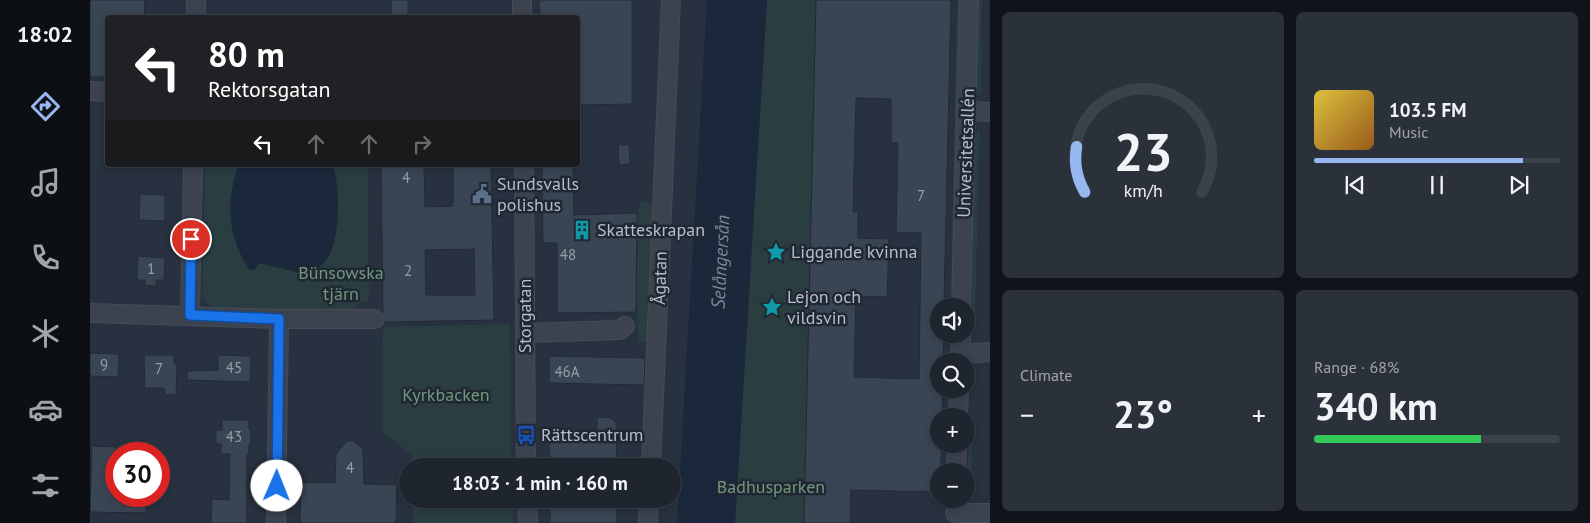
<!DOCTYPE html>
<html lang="en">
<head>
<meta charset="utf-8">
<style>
	body { margin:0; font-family:"PT Sans",sans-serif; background:#2b313b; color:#f1f3f6; height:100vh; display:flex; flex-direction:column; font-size:19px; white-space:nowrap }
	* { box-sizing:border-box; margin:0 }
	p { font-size:16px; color:#a1a5aa }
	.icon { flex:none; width:28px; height:28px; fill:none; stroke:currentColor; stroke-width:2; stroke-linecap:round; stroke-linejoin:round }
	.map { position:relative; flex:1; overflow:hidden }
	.panel { display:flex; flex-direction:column; gap:12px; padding:12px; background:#10141a; width:600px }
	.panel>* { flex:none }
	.top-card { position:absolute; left:15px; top:15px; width:475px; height:152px; border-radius:5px; box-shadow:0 2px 8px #0003,0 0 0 1px #3c424b; background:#202124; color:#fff; overflow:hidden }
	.buttons { position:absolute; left:840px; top:298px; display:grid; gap:10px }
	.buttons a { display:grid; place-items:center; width:45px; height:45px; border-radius:50%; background:#1e252f; box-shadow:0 2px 8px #0003,0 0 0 1px #3c424b; font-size:25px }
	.speed { position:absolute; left:15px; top:442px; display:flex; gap:10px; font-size:25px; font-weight:700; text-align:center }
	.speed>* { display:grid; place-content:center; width:65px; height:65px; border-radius:50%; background:#1e252f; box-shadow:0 2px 8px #0003,0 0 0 1px #3c424b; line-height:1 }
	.speed .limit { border:8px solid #d22; background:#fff; color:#111 }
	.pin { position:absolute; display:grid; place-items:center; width:42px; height:42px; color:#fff; margin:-21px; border:2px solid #fff; border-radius:50%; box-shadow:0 1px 5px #0007 }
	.me { position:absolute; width:55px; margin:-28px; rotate:1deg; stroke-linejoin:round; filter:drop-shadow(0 0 4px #0008) }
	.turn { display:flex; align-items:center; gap:18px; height:105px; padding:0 20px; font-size:22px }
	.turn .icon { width:65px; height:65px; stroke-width:2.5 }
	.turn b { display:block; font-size:35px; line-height:42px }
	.lanes { display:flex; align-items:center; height:48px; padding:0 20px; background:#0003; justify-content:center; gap:25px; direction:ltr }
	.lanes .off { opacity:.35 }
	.big { font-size:38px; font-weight:800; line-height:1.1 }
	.panel .widget { flex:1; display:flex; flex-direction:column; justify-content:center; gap:8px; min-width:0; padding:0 18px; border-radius:8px; background:#2b313b }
	.panel .dial { align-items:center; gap:0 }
	.dial svg { height:130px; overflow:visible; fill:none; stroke:#3c424b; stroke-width:7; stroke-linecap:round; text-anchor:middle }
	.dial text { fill:#f1f3f6; stroke:none }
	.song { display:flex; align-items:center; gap:15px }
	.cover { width:60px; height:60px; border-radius:8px; background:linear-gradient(135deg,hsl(50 70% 55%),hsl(30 70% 35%)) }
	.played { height:5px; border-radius:2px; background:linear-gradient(90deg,#96b7f0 85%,#3c424b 85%) }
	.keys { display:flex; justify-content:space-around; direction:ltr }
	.heat { display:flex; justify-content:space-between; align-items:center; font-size:28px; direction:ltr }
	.charge { height:8px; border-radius:4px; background:linear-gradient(90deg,#34c759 68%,#3c424b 0) }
	.panel .tiles { flex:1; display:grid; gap:12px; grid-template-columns:repeat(2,1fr) }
	.trip { position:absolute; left:309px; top:458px; width:282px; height:50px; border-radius:25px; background:#1e252f; box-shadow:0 2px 8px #0003,0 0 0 1px #3c424b; font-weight:800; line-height:50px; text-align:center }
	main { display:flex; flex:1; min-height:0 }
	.tabs { display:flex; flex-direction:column; width:90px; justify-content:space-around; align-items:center; background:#0c0f13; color:#a1a5aa }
	.tabs .icon { width:35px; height:35px }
	.tabs .on { color:#96b7f0 }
	.tabs b { font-size:22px; color:#f1f3f6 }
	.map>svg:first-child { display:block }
	.green { fill:#2a3d40 }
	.water { fill:#1b283c }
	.building { fill:#3a4554; stroke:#222a36; fill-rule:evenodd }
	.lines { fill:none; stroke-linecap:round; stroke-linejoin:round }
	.minor-casing { stroke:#454c58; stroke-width:20 }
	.minor { stroke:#3c434f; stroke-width:18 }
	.route-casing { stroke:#114b97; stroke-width:12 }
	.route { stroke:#1a73e8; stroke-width:9 }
	.labels { text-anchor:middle; stroke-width:5; stroke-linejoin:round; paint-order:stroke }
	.number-label { font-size:15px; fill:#969eaa }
	.street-label { font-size:18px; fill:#b8bec9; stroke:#202834 }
	.poi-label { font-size:18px; fill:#b8bec9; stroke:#202834; text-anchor:start }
	.park-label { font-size:18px; fill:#71987b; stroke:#202834 }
	.water-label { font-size:19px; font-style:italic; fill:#7488a5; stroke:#202834 }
</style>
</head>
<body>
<main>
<nav class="tabs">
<b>18:02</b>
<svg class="icon on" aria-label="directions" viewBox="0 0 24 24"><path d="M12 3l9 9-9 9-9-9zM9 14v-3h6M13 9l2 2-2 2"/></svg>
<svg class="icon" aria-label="music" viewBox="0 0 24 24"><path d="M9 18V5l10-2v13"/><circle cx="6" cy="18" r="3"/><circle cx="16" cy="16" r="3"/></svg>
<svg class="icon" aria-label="phone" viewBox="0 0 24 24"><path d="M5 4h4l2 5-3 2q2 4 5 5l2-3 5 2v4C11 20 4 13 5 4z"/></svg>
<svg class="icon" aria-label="climate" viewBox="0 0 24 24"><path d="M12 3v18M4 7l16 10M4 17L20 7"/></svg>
<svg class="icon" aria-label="car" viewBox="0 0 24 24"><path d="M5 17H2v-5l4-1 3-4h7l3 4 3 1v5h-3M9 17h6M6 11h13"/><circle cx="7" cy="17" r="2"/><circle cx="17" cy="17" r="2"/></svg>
<svg class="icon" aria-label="filters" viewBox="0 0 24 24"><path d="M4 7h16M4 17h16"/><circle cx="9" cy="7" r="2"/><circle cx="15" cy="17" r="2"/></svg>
</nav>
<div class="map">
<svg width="900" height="523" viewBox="0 0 900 523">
	<rect width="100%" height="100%" fill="#28313f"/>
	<g class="green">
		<path d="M677 0H726L714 523H645Z"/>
		<path d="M867 0H871L863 293 861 286Z"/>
		<path d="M888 0H892L891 96 886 90Z"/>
		<path d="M890 127 885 314H881L885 134Z"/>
		<path d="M115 165H148L140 205 169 263 219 275C225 270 233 265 237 259 250 241 250 185 243 165H278L279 301 271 302 261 311 123 309 112 298Z"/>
		<path d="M555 201 561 205 564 212 557 342H548L545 241H547V213L550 203Z"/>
		<path d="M420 324 421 466H322V455L292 432 293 327Z"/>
		<path d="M883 419 881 499 877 494 879 420Z"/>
		<rect x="323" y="499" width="100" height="24"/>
	</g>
	<g class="water">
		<path d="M617 0H677L645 523H587Z"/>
		<path d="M148 165H243C250 187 251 239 237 259 233 265 225 270 219 275L169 263 164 270H159C137 233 136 206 148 165Z"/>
	</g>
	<g class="building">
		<path d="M0 0H55L54 18H18V77H0Z"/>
		<rect x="301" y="0" width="17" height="18"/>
		<path d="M449 0H542V104L488 105V18H450Z"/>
		<path d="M726 0H861L854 306H849V334H854L853 361H849V389H853L852 416H849V444H852L849 492 761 490 760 523H714ZM766 98 801 99V143H808L806 233H831L829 379 764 377 766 296 797 297 799 239 768 238V212H763Z"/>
		<path d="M528 145H539L540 164 529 165Z"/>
		<path d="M291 165H334L335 207 363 206V165H401L404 320 295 322 293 312ZM384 249 385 295H336L335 250Z"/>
		<path d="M452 165H483L484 215 547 213 546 312 467 313V243H453Z"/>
		<path d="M50 194 75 195V221L49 220Z"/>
		<path d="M48 256 75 258 74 280H66V286L55 285V280H47Z"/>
		<path d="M0 353 29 354 28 377 0 376Z"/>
		<path d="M54 355H84V364H87L86 395H76L74 388H55Z"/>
		<path d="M128 355 161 356 160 382 97 380V371L128 370Z"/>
		<path d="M459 356 555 358 554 385 459 383Z"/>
		<path d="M507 417 520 418 526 422 527 466H460L459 441H507Z"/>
		<path d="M132 420H159V430H161V445H159V454H157V523H121L122 499 139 500 140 454H131V444H126V430H132Z"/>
		<path d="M257 441H264L273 449 274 484 307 485 306 523H210L211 482 245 483 246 454Z"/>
		<path d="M2 446 26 447V496H56V513L0 512Z"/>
		<rect x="460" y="499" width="67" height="24"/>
	</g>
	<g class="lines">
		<defs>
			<g id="minor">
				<path d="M106 18V0"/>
				<path d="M432 18V0"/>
				<path d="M0 91 18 92"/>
				<path d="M877 111 900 112"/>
				<path d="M434 165 436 466"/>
				<path d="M871 306 879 0"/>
				<path d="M0 313 189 319H285"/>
				<path d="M100 315 103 165"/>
				<path d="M436 333 530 330 535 326"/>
				<path d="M870 354 900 352"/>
				<path d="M870 361 871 334"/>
				<path d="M868 416 869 389"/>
				<path d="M561 466 581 0"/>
				<path d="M866 471 867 444"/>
				<path d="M437 499 438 523"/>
				<path d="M865 513H900"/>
				<path d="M186 523 189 319"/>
				<path d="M558 523 559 499"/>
			</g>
		</defs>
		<use href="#minor" class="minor-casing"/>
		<use href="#minor" class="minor"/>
	</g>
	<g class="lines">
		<defs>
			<path id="route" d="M101 239 100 315 189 319 187 486"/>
		</defs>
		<use href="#route" class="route-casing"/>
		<use href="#route" class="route"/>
	</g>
	<defs>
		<symbol id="civic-bare" viewBox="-9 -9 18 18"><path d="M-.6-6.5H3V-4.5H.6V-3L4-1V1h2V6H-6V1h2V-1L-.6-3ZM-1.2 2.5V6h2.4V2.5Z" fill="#5c6f8a" stroke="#202834" stroke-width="2.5" paint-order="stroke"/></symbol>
		<symbol id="building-bare" viewBox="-9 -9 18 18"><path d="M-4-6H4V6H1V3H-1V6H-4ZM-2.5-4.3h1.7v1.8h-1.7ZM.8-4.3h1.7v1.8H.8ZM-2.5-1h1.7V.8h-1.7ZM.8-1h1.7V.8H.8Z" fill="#0f9aa8" stroke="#202834" stroke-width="2.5" paint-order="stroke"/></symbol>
		<symbol id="sight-bare" viewBox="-9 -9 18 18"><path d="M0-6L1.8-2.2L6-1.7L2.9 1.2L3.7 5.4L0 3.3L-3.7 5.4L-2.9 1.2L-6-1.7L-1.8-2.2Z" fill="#0f9aa8" stroke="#202834" stroke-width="2.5" paint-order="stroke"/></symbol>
		<symbol id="bus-bare" viewBox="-9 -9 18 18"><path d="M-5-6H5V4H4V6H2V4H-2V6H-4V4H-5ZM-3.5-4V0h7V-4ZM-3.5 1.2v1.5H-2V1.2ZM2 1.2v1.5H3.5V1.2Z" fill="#1a4fb4" stroke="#202834" stroke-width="2.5" paint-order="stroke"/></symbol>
	</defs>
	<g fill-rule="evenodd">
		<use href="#civic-bare" x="378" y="180" width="28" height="28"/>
		<use href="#building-bare" x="478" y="216" width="28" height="28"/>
		<use href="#sight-bare" x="672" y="238" width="28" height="28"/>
		<use href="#sight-bare" x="668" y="293" width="28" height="28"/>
		<use href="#bus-bare" x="422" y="421" width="28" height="28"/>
	</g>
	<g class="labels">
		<g class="number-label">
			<text x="316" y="183">4</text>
			<text x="831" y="201">7</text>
			<text x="478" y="260">48</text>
			<text x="61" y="274">1</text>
			<text x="318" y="276">2</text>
			<text x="14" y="370">9</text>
			<text x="144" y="373">45</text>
			<text x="69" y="374">7</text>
			<text x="477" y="377">46A</text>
			<text x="144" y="442">43</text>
			<text x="260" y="473">4</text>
		</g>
		<g class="street-label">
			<text transform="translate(876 153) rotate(-88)" y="6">Universitetsallén</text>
			<text transform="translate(570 278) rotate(-88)" y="6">Ågatan</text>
			<text transform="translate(435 316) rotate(-90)" y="6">Storgatan</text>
		</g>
		<g class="poi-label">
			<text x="407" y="190">Sundsvalls<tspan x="407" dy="21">polishus</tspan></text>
			<text x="507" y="236">Skatteskrapan</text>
			<text x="701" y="258">Liggande kvinna</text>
			<text x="697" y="303">Lejon och<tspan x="697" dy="21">vildsvin</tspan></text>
			<text x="451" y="441">Rättscentrum</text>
		</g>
		<g class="park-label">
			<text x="251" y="279">Bünsowska<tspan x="251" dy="21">tjärn</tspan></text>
			<text x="356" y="401">Kyrkbacken</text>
			<text x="681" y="493">Badhusparken</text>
		</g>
		<g class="water-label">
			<text transform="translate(630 262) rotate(-87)" y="7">Selångersån</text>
		</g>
	</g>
</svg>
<div class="buttons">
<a><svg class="icon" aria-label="sound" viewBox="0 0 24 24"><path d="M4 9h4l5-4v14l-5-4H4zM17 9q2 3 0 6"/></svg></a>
<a><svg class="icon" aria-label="search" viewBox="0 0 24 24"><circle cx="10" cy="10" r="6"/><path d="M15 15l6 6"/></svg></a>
<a>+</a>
<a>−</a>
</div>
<div class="speed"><div class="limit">30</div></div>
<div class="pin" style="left:101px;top:239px;background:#d93025"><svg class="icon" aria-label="arrive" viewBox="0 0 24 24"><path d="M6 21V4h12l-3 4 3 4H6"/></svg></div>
<svg class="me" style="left:187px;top:486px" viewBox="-20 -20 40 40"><circle r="19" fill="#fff"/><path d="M0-13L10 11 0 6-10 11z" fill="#1a73e8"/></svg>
<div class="trip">18:03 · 1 min · 160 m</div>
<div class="top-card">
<div class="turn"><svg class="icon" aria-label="left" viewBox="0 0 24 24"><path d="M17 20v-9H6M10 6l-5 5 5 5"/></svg><div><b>80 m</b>Rektorsgatan</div></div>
<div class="lanes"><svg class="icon" aria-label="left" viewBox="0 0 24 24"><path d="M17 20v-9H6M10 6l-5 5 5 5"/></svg><svg class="icon off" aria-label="ahead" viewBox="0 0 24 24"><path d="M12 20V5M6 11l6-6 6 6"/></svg><svg class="icon off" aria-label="ahead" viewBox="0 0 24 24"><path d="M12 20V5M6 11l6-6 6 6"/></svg><svg class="icon off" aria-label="right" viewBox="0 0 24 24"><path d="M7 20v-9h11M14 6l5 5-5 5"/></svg></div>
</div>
</div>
<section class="panel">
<div class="tiles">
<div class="widget dial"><svg viewBox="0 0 100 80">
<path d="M14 69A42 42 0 1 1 86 69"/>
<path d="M14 69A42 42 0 0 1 9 41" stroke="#96b7f0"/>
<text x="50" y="56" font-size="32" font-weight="700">23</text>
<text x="50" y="72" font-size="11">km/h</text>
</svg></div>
<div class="widget">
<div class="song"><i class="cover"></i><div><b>103.5 FM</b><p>Music</p></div></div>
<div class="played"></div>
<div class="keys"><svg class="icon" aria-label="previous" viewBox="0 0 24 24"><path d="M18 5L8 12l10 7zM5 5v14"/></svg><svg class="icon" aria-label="pause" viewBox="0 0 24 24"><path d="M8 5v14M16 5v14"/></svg><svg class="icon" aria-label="next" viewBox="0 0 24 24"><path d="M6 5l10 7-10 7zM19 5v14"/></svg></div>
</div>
<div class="widget"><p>Climate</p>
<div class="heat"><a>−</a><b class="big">23°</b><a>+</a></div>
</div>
<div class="widget"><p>Range · 68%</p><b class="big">340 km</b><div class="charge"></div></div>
</div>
</section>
</main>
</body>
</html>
